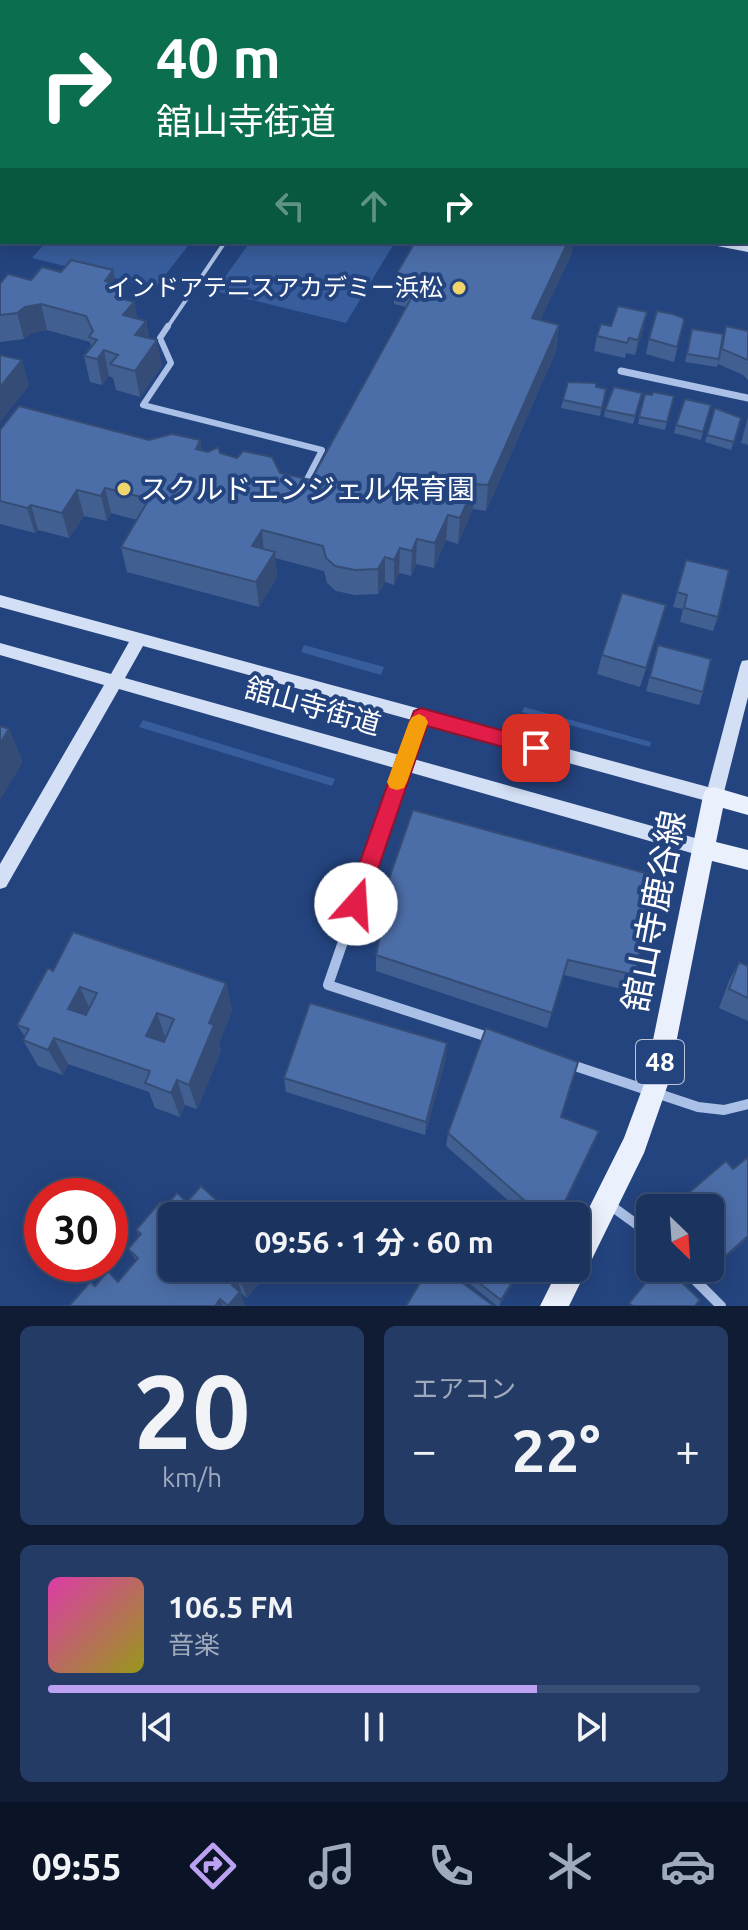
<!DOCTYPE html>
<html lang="ja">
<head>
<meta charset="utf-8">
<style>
	body { margin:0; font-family:Ubuntu,"Noto Sans JP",sans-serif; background:#243b65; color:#f1f3f6; height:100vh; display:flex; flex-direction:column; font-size:30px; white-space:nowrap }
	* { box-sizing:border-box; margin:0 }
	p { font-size:26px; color:#a0aabd }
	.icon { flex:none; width:44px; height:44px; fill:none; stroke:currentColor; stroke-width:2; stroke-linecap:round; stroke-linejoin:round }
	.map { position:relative; height:1306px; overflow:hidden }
	.details { display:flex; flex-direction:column; gap:20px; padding:20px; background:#0f1c34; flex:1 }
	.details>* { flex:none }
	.guide { position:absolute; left:0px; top:0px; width:748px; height:244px; box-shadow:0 4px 20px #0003,0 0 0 2px #394e74; background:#0b6e4f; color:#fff; overflow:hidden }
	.needle { width:52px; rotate:155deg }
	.tools { position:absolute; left:636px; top:1194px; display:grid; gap:16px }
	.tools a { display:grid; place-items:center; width:88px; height:88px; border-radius:12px; background:#1b335f; box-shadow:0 4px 20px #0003,0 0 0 2px #394e74; font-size:40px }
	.speed { position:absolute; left:24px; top:1178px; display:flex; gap:16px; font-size:40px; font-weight:700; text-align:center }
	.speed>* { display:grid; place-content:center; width:104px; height:104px; border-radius:50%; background:#1b335f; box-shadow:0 4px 20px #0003,0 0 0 2px #394e74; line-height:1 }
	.speed .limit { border:12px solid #d22; background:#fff; color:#111 }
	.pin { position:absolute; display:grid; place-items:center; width:68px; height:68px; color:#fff; margin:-34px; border-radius:16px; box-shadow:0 4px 12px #0006 }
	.me { position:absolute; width:88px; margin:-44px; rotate:19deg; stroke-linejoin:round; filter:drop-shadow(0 0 6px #0008) }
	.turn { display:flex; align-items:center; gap:28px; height:168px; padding:0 24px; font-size:36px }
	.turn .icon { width:104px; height:104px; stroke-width:2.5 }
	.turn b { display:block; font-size:56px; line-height:68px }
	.lanes { display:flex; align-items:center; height:76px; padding:0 24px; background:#0003; justify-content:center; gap:40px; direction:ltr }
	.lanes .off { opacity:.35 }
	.big { font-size:60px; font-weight:700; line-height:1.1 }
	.details .tile { flex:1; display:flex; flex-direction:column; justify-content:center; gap:12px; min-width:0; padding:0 28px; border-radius:12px; background:#243b65 }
	.details .dial { align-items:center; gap:0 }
	.dial b { font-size:104px; line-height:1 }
	.song { display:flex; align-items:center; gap:24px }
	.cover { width:96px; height:96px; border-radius:12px; background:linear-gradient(135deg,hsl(320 70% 55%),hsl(60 70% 35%)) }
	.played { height:8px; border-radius:4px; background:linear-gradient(90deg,#bca0f2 75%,#394e74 75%) }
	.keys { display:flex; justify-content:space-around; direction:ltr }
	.heat { display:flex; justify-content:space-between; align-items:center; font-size:44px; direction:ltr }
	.details .tiles { flex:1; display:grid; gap:20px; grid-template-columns:1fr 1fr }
	.tile:last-child { grid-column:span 2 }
	.trip { position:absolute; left:158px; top:1202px; width:432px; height:80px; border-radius:12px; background:#1b335f; box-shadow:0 4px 20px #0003,0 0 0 2px #394e74; font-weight:700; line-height:80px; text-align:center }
	.tab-bar { display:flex; height:128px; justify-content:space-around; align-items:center; background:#0b1426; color:#a0aabd }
	.tab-bar .icon { width:56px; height:56px }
	.tab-bar .active { color:#bca0f2 }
	.tab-bar b { font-size:36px; color:#f1f3f6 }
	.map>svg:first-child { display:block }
	.green { fill:#385d9c }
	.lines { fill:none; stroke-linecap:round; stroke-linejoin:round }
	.stream { fill:#9ebae7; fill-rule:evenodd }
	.lane-far1 { stroke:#aac0e6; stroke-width:4 }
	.lane { stroke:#aac0e6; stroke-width:6 }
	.street-far1 { stroke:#aac0e6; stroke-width:7 }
	.street { stroke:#aac0e6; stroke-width:10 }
	.secondary { fill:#d3dff5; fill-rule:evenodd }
	.primary { fill:#ebf0fd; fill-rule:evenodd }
	.wall { fill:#415f90 }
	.shaded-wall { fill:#354d76 }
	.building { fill:#4c6ea8; stroke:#354d76; stroke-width:2; fill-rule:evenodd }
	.route { fill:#e11d48; stroke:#92132f; stroke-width:2 }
	.slow { fill:#f59e0b }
	.poi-dot { fill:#f0d56d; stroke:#24447f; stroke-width:3 }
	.labels { text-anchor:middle; stroke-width:8; stroke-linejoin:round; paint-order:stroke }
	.far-poi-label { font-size:24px; fill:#fff; stroke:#24447f; text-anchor:end }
	.shield { fill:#24447f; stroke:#bdc7d9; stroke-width:2 }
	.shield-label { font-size:26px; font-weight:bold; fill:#fff }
	.poi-label { font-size:28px; fill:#fff; stroke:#24447f; text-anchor:start }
	.street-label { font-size:28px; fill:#fff; stroke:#24447f }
	.near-street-label { font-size:34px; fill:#fff; stroke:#24447f }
</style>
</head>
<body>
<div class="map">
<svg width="748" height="1306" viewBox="0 0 748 1306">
	<rect width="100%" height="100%" fill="#24447f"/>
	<g class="green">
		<path d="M127 0H748V176L746 2H125Z"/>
		<path d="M46 242H191L155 288 32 258Z"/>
		<path d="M250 242H395L346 323 215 291Z"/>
		<path d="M304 645 384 667 381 675 301 652Z"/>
		<path d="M524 707 651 742 650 747 522 712Z"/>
		<path d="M143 720 335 779 332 786 139 727Z"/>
	</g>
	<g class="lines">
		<path class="stream" d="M343 0 342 2H335L336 0Z"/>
		<path class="lane-far1" d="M167 328 225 242"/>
		<path class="lane" d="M168 326 160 338 171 363 143 405 322 450 305 483"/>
		<g class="street-far1">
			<path d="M621 371 748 398"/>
			<path d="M408 753 421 716"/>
		</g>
		<g class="street">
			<path d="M409 751 328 985 491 1038"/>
			<path d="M569 1064 698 1107 724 1110 748 1104"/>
			<path d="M610 1205 650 1234"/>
			<path d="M683 1268 721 1306"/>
		</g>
		<g class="secondary">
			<rect x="0" y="98" width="2" height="6"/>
			<path d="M710 242 748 244V252L712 245Z"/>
			<path d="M0 595 708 787 740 666 742 661 748 660V697L723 796 720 801 714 803 143 646 125 678 702 840 708 842 711 848 708 854 702 856 119 689 6 887 0 889V864L104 685 0 655V643L111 674 129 642 0 607Z"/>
		</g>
		<path class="primary" d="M714 787 748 797V815L723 808 716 842 748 850V870L712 861 668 1084 644 1153 569 1306H540L559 1268H576V1234L624 1138 644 1084 703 796 706 789Z"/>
	</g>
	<g class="wall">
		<path d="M415 242H573L572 253 540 320 559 325 556 351 486 511 473 509 458 544 446 540 434 568 416 564 411 576 399 573 394 585 385 582 378 594 355 595 336 591 327 583 324 571 275 558 277 577 259 607 127 572 121 547 137 520 111 513 107 521 84 516 69 538 38 530 35 533 0 524V430L149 440H200L202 451 208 452 220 453 280 473 311 480 406 307 394 304V278Z"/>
		<path d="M113 270 116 285 126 300 134 302 137 318 146 321 149 338 162 366 140 397 116 390 113 378 109 376 102 385 90 382 84 356 91 347 90 342 47 330 32 333 24 339 0 342V284L31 280 61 272Z"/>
		<path d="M684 321 674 362 646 354 649 339Z"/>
		<path d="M611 326 644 327 635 355 626 353 625 358 594 351 597 336Z"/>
		<path d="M726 326 748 331V380L743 375 718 364 722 341Z"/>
		<path d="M692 329 719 359 717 367 685 362Z"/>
		<path d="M606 389 600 416 561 408 563 400Z"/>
		<path d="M642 393 633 424 604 417 605 410Z"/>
		<path d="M645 394 674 396 665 430 638 424Z"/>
		<path d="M711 405 701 440 674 433 676 425Z"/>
		<path d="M715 408 741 418 731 450 705 442Z"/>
		<path d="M748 417V445L741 443Z"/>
		<path d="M686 560 718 617 713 631 680 622 683 609 673 607Z"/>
		<path d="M660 625 640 687 597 674 602 655Z"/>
		<path d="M658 645 703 692 699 705 646 691Z"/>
		<path d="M413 810 635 975 629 991 564 975 547 1028 376 971V955L379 939H374V922Z"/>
		<path d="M739 962 748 966V1021L719 1008 729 981Z"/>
		<path d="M53 971 226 983 232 1011 219 1043 221 1051 197 1109 185 1105 180 1117 155 1108 149 1092 68 1064 63 1075 38 1066 23 1040 25 1037 17 1025Z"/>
		<path d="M446 1058 425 1135 286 1092 284 1078Z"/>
		<path d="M561 1117 559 1216H526L446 1146 448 1133Z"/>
		<path d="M748 1157V1238L705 1275 700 1268H710V1208L733 1169Z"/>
		<path d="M187 1202 234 1216H172L190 1271 194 1274 261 1281 247 1298 242 1294 241 1295 245 1306H69L95 1286 118 1282 136 1260 128 1249 139 1236 136 1230 165 1207Z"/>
		<path d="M450 1268H511L518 1273 515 1280 499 1306H497Z"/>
	</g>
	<g class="shaded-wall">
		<path d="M568 242H573L572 253 529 344 532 318Z"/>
		<path d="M113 270 118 294 123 287 127 310 134 302 139 328 128 341 105 281Z"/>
		<path d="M41 304 47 330 32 333 24 339 17 313 25 307Z"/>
		<path d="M647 312 644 327 635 355 638 340Z"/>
		<path d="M146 321 150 347 135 335Z"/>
		<path d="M559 325 556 351 486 511 488 485Z"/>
		<path d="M157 340 162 366 140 397 135 371Z"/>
		<path d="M104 350 109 376 102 385 97 359Z"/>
		<path d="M22 360 29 386 0 422V387Z"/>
		<path d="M200 440 204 466 196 449Z"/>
		<path d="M475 484 473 509 458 544 460 518Z"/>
		<path d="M105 488 111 513 107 521 101 496Z"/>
		<path d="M77 490 84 516 69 538 62 513Z"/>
		<path d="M31 505 38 530 35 533 27 508Z"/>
		<path d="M448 515 446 540 434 568 435 543Z"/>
		<path d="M262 530 264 555 252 546Z"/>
		<path d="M417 539 416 564 411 576 412 551Z"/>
		<path d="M400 548 399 573 394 585V560Z"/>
		<path d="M275 552 277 577 259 607 256 582Z"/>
		<path d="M385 557V582L378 594V569Z"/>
		<path d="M9 729 23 762 0 800V743Z"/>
		<path d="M226 983 232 1011 219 1043 221 1051 197 1109 189 1085 209 1023Z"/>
		<path d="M80 987 92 1014 81 1036 68 1009Z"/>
		<path d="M157 1013 166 1040 156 1062 146 1036Z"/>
		<path d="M54 1038 68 1064 63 1075 48 1050Z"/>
		<path d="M447 1043 446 1058 425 1135 426 1122Z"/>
		<path d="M177 1080 185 1105 180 1117 171 1093Z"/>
		<path d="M748 1236V1238L705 1275 712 1268Z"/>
		<path d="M255 1268H257L261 1281 247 1298 242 1284Z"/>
		<path d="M518 1273 515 1280 499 1306 501 1300Z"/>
		<path d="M237 1279 242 1294 241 1295 245 1306H228L232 1285Z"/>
		<path d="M220 1299 223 1306H215Z"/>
	</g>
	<g class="building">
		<path d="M415 242H568L532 318 559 325 488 485 475 484 460 518 448 515 435 543 417 539 412 551 400 548 394 560 385 557 378 569 355 570 335 566 326 558 323 546 262 530 252 546 275 552 256 582 121 547 149 499 105 488 101 496 77 490 62 513 31 505 27 508 0 501V430L19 406 149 440 172 434 200 440 196 449 208 452 218 447 220 453 237 458 243 451 272 457 280 473 311 480 419 284 394 278Z"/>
		<path d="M71 260 113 270 105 281 123 287 115 297 134 302 123 315 146 321 135 335 157 340 135 371 110 364 118 355 104 350 97 359 84 356 97 340 89 337 93 331 86 316 41 304 25 307 17 313 0 315V284L8 274 31 280 42 267 61 272Z"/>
		<path d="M618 306 647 312 638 340 629 338 627 343 597 336 601 324 611 326Z"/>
		<path d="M657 311 673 314 683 318 684 321 677 347 649 339Z"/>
		<path d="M726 326 748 331V360L722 349Z"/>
		<path d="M692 329 723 334 719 359 687 354Z"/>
		<path d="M0 355 22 360 0 387Z"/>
		<path d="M568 382 596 383V387L606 389 602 408 563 400Z"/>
		<path d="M614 387 642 393 635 416 605 410Z"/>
		<path d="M653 392 674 396 667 422 639 417 645 394 652 395Z"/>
		<path d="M685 399 711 405 703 432 676 425Z"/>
		<path d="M715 408 741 418 734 442 707 435Z"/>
		<path d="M686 560 729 570 718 617 684 608 687 595 677 592Z"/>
		<path d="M622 593 666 605 646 668 602 655Z"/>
		<path d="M658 645 711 659 703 692 650 677Z"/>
		<path d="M0 726 9 729 0 743Z"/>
		<path d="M413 810 656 876 635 975 568 960 552 1013 376 955 383 923 374 922Z"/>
		<path d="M73 932 226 983 209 1023 214 1025 189 1085 177 1080 171 1093 145 1083 150 1071 54 1038 48 1050 23 1040 29 1029 17 1025 48 968 53 971ZM80 987 97 993 86 1015 68 1009ZM157 1013 174 1019 164 1042 146 1036Z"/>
		<path d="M739 962 748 966V998L729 989Z"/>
		<path d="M310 1003 447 1043 426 1122 284 1078Z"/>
		<path d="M486 1028 578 1062 561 1117 599 1131 558 1216H542L448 1133Z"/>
		<path d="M748 1157V1236L712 1268 710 1266V1208H671L726 1161 733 1169Z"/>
		<path d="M201 1186 234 1216H172V1268H187L194 1274 199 1268H255L242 1284 237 1279 232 1285 240 1292 228 1306 220 1299 215 1306H69L90 1282 95 1286 108 1271 118 1282 138 1258 128 1249 141 1234 136 1230 160 1202 165 1207 177 1193 187 1202Z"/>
		<path d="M429 1268H442L494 1306H406Z"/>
		<path d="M460 1268H511L518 1273 501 1300Z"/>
		<path d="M658 1268H667L700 1300 695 1306H633L629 1303Z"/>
	</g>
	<path class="route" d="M421 708 536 740 543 742 545 748 543 753 536 756 427 726 366 904 363 911 356 914 348 911 345 904 412 716 414 711Z"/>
	<path class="slow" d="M419 714 425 717 428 722 407 782 404 788 397 790 390 788 387 782 409 722 412 717Z"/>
	<g class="poi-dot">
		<circle cx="459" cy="288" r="8"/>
		<circle cx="124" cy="489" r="8"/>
	</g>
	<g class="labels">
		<g class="far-poi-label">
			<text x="443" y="296">インドアテニスアカデミー浜松</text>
		</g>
		<rect class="shield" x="636" y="1040" width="48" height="44" rx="6"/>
		<g class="shield-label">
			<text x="660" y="1071">48</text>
		</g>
		<g class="poi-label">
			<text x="140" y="499">スクルドエンジェル保育園</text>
		</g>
		<g class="street-label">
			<text transform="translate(313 706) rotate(16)" y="10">舘山寺街道</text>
		</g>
		<g class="near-street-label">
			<text transform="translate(654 911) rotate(-79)" y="12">舘山寺鹿谷線</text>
		</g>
	</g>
</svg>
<div class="tools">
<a><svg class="needle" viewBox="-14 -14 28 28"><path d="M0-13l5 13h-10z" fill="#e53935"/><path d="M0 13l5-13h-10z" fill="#a0aabd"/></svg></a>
</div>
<div class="speed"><div class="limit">30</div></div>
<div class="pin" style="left:536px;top:748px;background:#d93025"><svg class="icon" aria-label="arrive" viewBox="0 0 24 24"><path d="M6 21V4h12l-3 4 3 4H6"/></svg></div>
<svg class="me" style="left:356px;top:904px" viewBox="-20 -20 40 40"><circle r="19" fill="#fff"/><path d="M0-13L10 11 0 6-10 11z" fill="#e11d48"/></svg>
<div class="trip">09:56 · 1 分 · 60 m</div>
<div class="guide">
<div class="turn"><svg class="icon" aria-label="right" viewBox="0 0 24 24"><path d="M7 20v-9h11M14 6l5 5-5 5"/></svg><div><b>40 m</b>舘山寺街道</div></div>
<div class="lanes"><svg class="icon off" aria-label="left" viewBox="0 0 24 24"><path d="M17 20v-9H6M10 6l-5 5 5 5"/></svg><svg class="icon off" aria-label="ahead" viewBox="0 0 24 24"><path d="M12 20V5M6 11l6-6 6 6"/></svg><svg class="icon" aria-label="right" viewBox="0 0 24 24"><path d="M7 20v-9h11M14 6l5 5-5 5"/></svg></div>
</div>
</div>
<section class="details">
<div class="tiles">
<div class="tile dial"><b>20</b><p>km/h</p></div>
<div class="tile"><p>エアコン</p>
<div class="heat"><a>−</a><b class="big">22°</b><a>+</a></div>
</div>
<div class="tile">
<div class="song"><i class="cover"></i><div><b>106.5 FM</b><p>音楽</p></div></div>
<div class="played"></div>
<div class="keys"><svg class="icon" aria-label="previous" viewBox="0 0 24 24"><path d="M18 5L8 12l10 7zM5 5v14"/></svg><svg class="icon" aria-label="pause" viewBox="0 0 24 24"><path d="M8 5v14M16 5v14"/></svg><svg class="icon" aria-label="next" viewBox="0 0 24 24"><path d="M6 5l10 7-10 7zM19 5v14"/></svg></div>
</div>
</div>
</section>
<nav class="tab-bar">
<b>09:55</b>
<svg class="icon active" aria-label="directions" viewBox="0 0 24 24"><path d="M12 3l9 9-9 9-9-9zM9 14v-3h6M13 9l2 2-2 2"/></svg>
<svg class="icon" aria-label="music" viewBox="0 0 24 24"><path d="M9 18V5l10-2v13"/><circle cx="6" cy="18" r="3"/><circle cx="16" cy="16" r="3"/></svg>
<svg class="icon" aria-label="phone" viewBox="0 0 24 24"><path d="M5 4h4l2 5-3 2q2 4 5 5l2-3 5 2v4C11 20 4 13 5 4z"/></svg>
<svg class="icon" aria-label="climate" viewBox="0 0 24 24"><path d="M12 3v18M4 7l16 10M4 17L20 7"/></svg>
<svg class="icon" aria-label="car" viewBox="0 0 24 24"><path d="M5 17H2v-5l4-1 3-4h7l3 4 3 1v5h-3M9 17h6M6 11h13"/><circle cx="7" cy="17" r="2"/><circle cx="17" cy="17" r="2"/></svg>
</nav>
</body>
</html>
